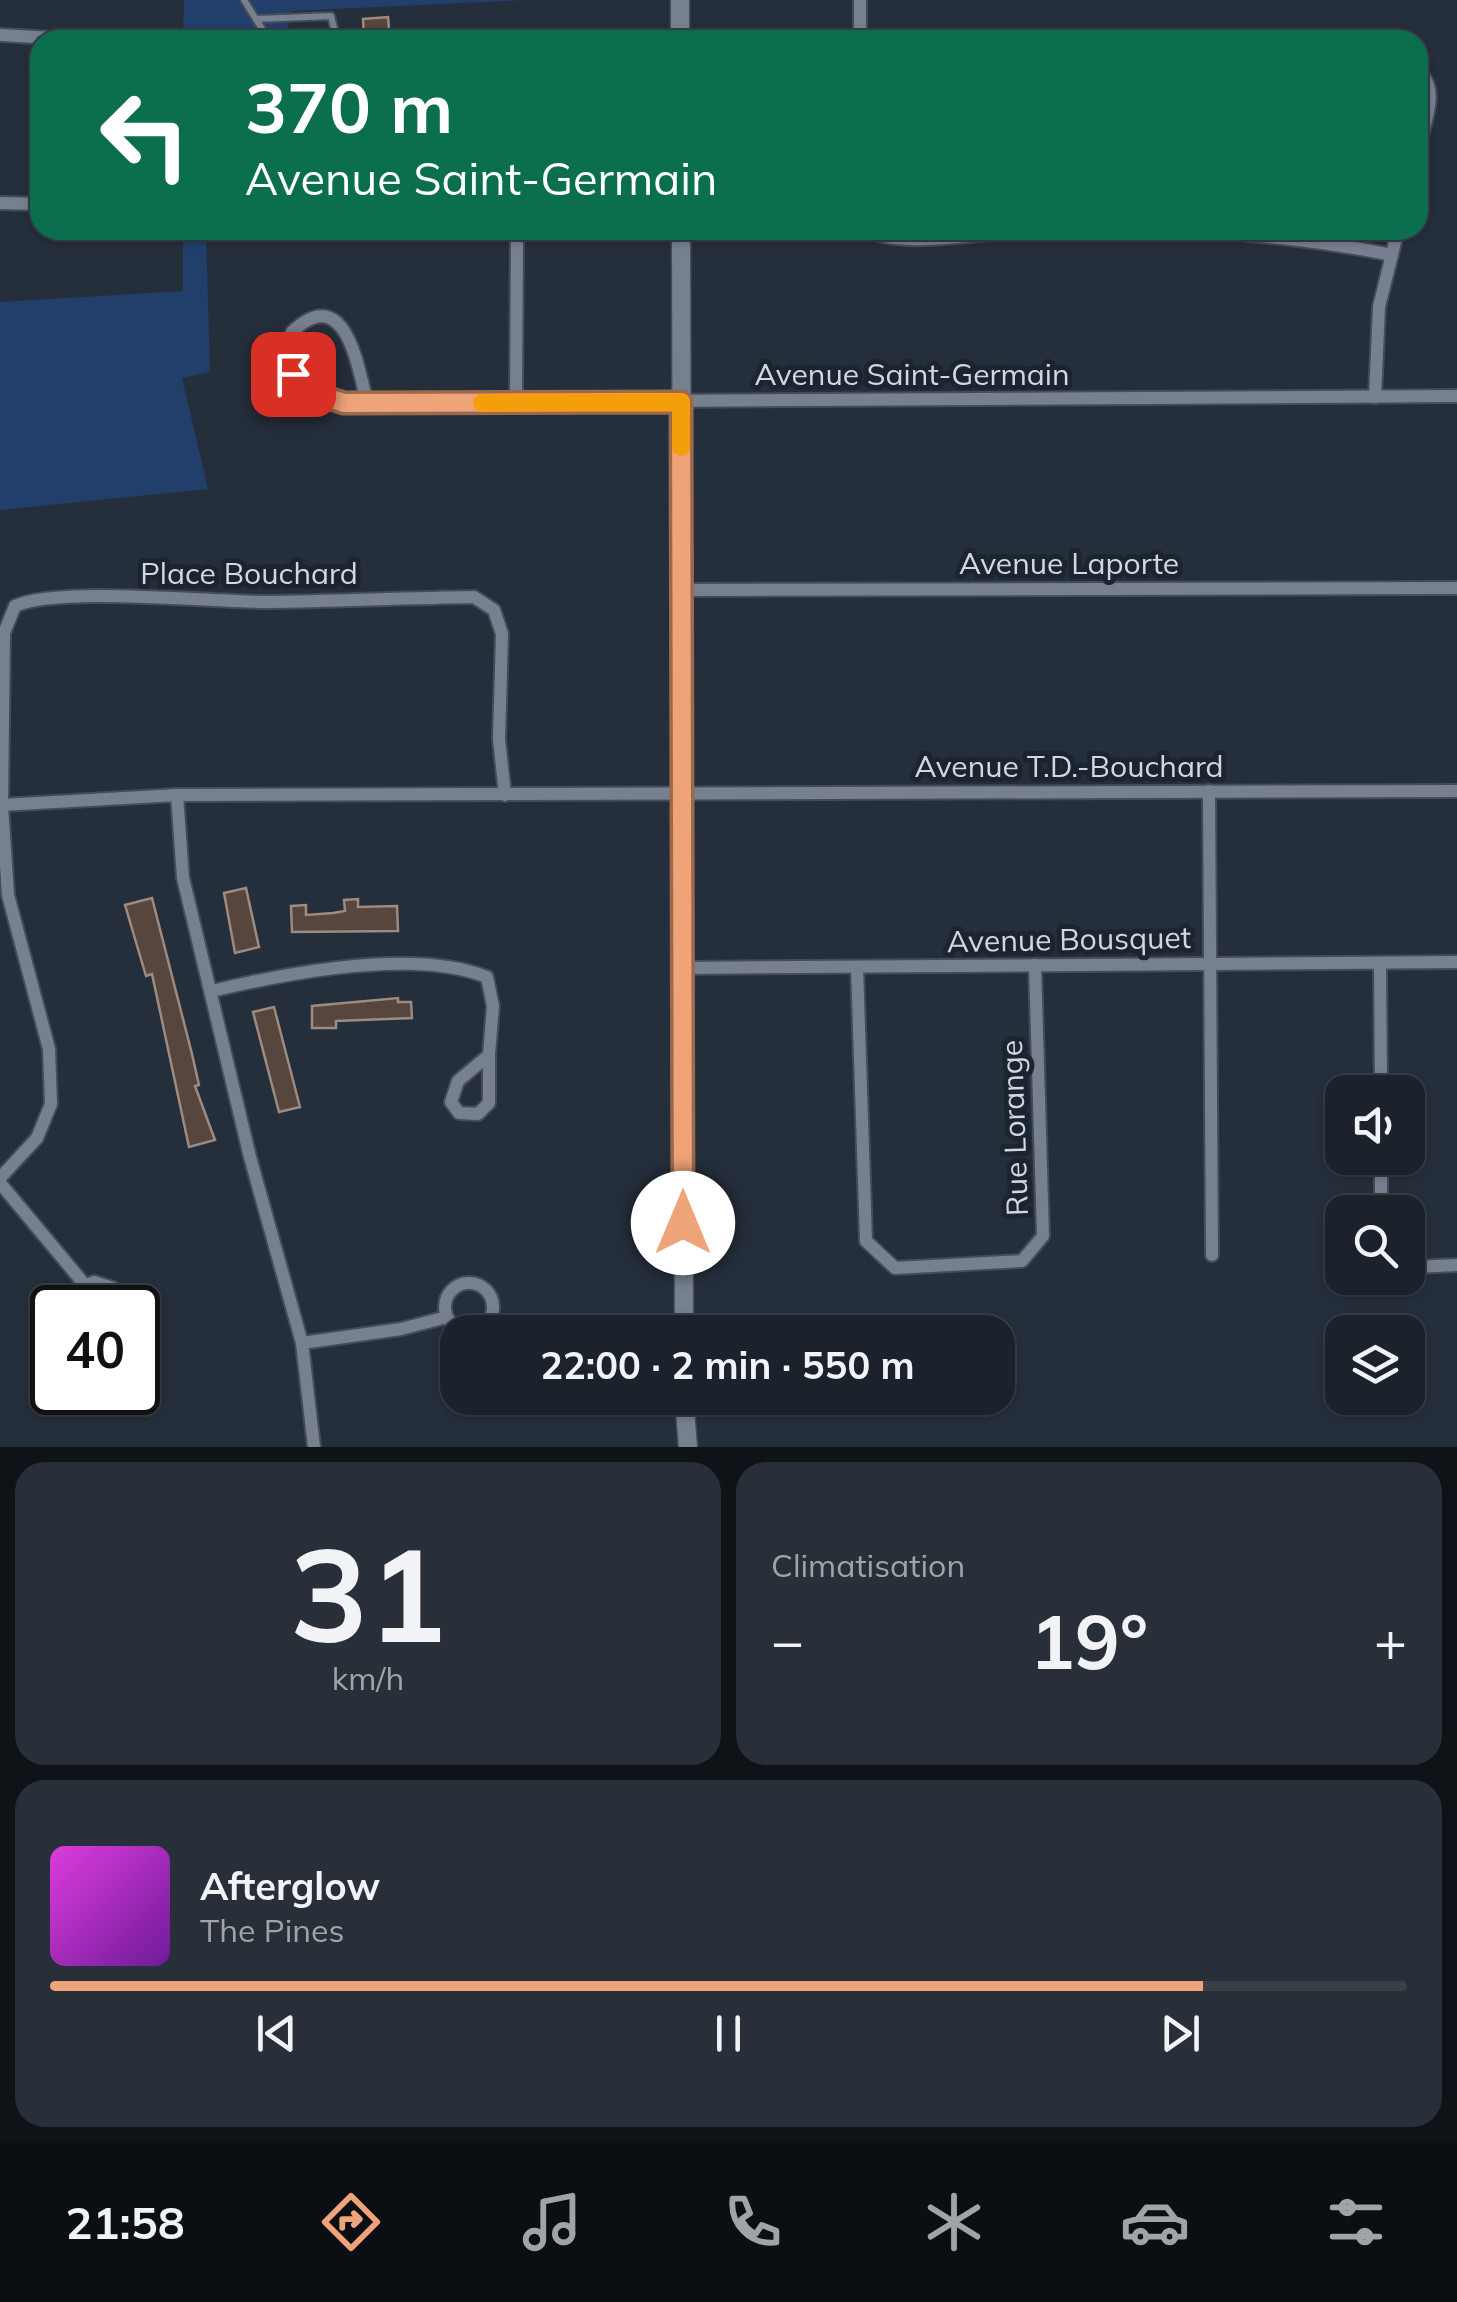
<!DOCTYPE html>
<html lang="fr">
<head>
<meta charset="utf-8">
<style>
	body { margin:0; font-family:Mulish,sans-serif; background:#292f38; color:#f1f3f6; height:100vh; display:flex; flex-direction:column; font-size:38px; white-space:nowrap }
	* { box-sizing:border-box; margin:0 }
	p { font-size:32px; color:#a0a4a9 }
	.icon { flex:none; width:55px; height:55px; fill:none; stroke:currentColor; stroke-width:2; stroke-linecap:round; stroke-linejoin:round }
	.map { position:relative; height:1447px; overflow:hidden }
	.panel { display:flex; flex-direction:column; gap:15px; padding:15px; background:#0f1318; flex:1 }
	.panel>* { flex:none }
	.top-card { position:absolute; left:30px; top:30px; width:1398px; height:210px; border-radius:30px; box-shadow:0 2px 8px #0004,0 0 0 2px #3a3f48; background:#0b6e4f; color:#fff; overflow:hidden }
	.buttons { position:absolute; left:1325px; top:1075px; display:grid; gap:20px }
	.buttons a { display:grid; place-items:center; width:100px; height:100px; border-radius:20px; background:#1c222c; box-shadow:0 2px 8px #0004,0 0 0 2px #3a3f48; font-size:50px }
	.speed { position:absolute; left:30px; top:1285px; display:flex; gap:20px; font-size:50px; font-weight:700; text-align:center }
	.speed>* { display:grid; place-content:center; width:130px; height:130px; border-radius:50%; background:#1c222c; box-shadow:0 2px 8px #0004,0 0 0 2px #3a3f48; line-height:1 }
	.speed .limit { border:5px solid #111; border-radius:15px; background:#fff; color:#111 }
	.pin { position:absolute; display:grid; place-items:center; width:85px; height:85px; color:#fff; margin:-42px; border-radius:20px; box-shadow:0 5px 15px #0006 }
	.me { position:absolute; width:110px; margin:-55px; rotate:0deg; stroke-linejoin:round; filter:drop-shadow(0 0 8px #0008) }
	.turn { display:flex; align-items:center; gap:35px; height:210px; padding:0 50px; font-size:45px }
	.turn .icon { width:130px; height:130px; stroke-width:2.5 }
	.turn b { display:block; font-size:70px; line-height:85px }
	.big { font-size:75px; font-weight:700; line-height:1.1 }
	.panel .tile { flex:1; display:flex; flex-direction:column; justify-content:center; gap:15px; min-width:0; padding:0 35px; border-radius:30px; background:#292f38 }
	.panel .dial { align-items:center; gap:0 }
	.dial b { font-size:130px; line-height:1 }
	.song { display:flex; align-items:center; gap:30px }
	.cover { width:120px; height:120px; border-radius:15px; background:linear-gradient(135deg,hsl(300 70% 55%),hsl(280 70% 35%)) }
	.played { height:10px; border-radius:5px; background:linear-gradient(90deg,#efa378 85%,#3a3f48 85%) }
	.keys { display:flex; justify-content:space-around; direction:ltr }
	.heat { display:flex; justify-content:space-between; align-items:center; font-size:55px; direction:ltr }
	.panel .tiles { flex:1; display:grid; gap:15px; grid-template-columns:1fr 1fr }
	.tile:last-child { grid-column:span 2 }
	.trip { position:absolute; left:440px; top:1315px; width:575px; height:100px; border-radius:30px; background:#1c222c; box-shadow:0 2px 8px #0004,0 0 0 2px #3a3f48; font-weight:700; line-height:100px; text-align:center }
	.tab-bar { display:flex; height:160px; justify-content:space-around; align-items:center; background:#0b0e12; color:#a0a4a9 }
	.tab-bar .icon { width:70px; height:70px }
	.tab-bar .current { color:#efa378 }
	.tab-bar b { font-size:45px; color:#f1f3f6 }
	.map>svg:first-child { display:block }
	.green { fill:#223f6c }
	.building { fill:#56463d; stroke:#9d8a80; stroke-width:2.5 }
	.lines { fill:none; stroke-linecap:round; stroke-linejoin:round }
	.lane-casing { stroke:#454c57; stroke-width:10 }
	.street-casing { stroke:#454c57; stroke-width:16 }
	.secondary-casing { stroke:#454c57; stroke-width:21 }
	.lane { stroke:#76808f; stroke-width:6 }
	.street { stroke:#76808f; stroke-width:12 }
	.secondary { stroke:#76808f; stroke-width:18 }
	.route-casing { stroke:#9b6a4e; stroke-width:25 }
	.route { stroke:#efa378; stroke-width:18 }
	.slow { stroke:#f59e0b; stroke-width:18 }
	.labels { text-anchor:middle; stroke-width:10; stroke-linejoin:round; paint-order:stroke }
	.street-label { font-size:30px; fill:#d2d8e1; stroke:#1c2430 }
</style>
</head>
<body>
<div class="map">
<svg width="1457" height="1447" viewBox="0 0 1457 1447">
	<rect width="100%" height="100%" fill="#252e3b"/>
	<g class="green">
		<path d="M184 0H526L292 11 285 40H183Z"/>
		<path d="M183 230H206L210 372 182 378 208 489 0 510V302L183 291Z"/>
	</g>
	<g class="building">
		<path d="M388 17 390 40H364L363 19Z"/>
		<path d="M246 888 259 947 235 953 224 893Z"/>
		<path d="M152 898 192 1054 199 1085 195 1086 215 1140 189 1147 152 974 146 976 125 905Z"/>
		<path d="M358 899V907L397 906 398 931 292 932 291 906 306 905V915L333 913 345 911 344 900Z"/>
		<path d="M398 998V1002H411L412 1018 336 1021V1028H312V1006Z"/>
		<path d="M274 1007 300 1107 279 1112 253 1012Z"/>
	</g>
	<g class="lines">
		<defs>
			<g id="lane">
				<path d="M244 0 269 40"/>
				<path d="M256 19 331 16 337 40"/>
			</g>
			<g id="street">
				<path d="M860 0V40"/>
				<path d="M0 35 88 40"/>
				<path d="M1418 71C1441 89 1424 124 1418 149"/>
				<path d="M0 203 40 204"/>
				<path d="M870 230C889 248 975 234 1004 233 1128 225 1270 230 1392 255"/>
				<path d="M1375 397 1379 307 1398 230"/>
				<path d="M367 403C358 366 345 281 292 332L293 374 309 392 344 403 1457 396"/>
				<path d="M516 403 517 230"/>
				<path d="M681 590 1457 588"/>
				<path d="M1209 791 1212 1255"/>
				<path d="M177 795 183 878 250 1157 302 1343 314 1447"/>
				<path d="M2 805 177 795 1457 791"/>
				<path d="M1380 963 1381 1092"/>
				<path d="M857 967 866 1241 895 1268 1022 1261 1043 1236 1035 965"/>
				<path d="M681 968 1457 962"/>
				<path d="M212 991C287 973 414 948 487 977L493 1006 489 1055 458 1081 451 1102 459 1113 478 1114 489 1103V1055"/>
				<path d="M1381 1158V1212"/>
				<path d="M0 1178 37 1138 51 1104 49 1049 8 895 2 805 4 633 15 606C58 586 211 602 267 602 336 601 405 598 474 597L494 610 502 634 499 739 505 795"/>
				<path d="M0 1183 85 1285"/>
				<path d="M1408 1262 1416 1267 1457 1265"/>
				<circle cx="469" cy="1307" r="24"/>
				<path d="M68 1308 77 1289 94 1282 113 1288 124 1308"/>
				<path d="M302 1343 401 1329 447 1317"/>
			</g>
			<g id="secondary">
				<path d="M680 0V40"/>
				<path d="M681 230 684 1332"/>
				<path d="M684 1398 688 1447"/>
			</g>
		</defs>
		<use href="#lane" class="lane-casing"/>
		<use href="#street" class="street-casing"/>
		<use href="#secondary" class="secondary-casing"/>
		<use href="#lane" class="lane"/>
		<use href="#street" class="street"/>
		<use href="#secondary" class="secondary"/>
	</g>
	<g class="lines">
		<defs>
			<path id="route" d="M293 374 310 392 344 403 681 402 683 1223"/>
		</defs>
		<use href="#route" class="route-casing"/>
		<use href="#route" class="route"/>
		<path class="slow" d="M482 403 681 402V447"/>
	</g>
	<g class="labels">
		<g class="street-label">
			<text x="912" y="385">Avenue Saint-Germain</text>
			<text x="1069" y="574">Avenue Laporte</text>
			<text x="249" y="584">Place Bouchard</text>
			<text x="1069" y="777">Avenue T.D.-Bouchard</text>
			<text transform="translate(1069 940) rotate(-1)" y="10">Avenue Bousquet</text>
			<text transform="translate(1015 1128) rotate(-92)" y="10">Rue Lorange</text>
		</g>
	</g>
</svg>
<div class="buttons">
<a><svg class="icon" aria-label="sound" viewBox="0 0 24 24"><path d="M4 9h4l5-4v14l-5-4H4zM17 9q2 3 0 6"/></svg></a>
<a><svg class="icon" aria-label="search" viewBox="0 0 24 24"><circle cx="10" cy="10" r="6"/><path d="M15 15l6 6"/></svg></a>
<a><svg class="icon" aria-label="layers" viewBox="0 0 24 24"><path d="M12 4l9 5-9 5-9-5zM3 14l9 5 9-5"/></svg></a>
</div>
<div class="speed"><div class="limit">40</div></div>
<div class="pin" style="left:293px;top:374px;background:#d93025"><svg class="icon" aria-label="arrive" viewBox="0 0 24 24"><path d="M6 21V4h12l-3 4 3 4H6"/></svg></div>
<svg class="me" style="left:683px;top:1223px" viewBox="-20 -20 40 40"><circle r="19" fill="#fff"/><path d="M0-13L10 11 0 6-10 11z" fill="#efa378"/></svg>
<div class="trip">22:00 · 2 min · 550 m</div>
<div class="top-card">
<div class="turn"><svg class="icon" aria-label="left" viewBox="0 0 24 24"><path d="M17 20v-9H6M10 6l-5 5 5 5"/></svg><div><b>370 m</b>Avenue Saint-Germain</div></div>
</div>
</div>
<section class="panel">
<div class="tiles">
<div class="tile dial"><b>31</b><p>km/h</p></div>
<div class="tile"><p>Climatisation</p>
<div class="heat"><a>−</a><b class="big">19°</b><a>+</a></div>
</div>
<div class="tile">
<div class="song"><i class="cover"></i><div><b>Afterglow</b><p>The Pines</p></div></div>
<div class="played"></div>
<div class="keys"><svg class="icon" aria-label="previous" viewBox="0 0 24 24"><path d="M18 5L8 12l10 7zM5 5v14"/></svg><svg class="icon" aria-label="pause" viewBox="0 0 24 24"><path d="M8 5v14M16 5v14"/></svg><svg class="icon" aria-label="next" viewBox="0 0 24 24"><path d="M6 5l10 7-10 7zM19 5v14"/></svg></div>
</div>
</div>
</section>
<nav class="tab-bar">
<b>21:58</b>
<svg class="icon current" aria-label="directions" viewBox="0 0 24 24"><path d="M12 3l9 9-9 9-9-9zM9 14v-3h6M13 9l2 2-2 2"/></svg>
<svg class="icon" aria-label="music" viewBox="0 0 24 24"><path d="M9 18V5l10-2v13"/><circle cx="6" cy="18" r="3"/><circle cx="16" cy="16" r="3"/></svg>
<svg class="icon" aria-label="phone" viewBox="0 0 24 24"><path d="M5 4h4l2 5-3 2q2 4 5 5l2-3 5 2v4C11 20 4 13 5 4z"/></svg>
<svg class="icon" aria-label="climate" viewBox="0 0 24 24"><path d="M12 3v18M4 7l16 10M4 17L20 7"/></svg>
<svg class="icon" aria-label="car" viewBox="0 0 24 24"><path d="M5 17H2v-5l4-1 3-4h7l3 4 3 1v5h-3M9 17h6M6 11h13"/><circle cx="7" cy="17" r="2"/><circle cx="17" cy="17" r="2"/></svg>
<svg class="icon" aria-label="filters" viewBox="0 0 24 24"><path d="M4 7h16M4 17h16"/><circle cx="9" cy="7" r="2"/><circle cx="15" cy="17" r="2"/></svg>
</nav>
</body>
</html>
